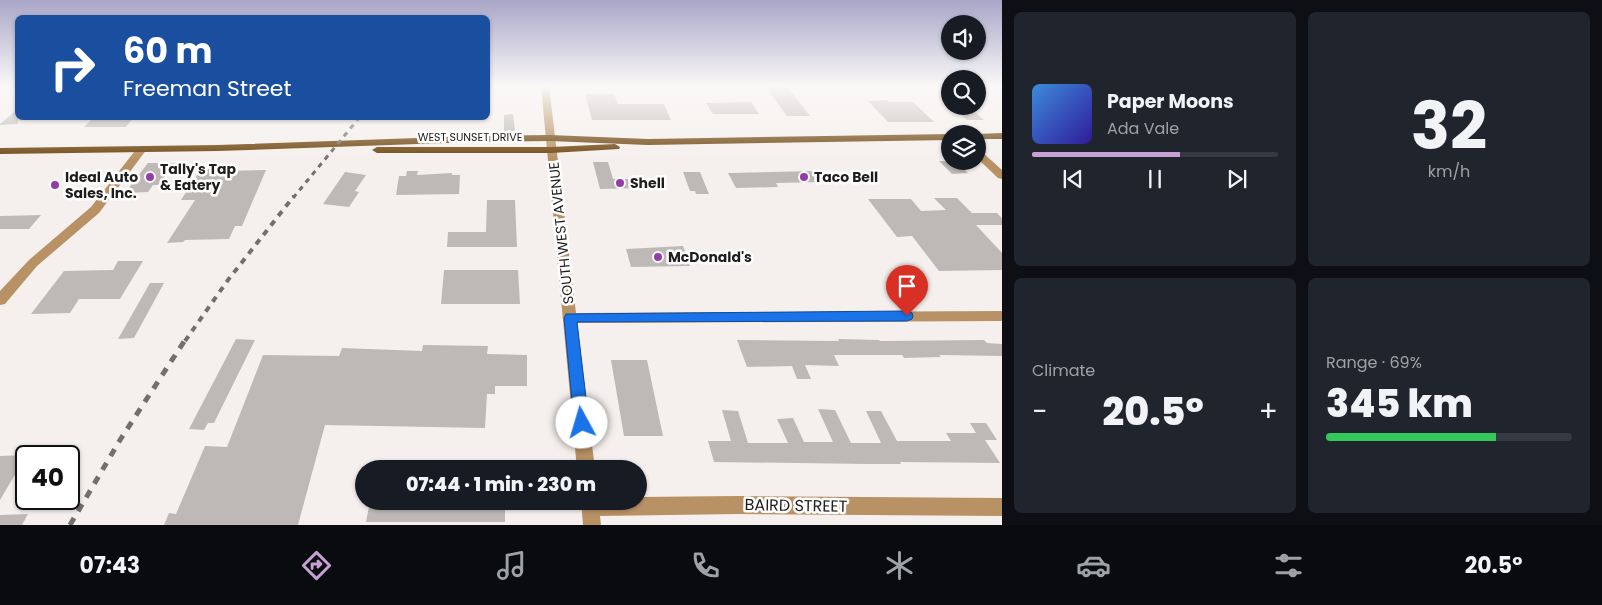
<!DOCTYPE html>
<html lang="en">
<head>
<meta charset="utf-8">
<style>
	body { margin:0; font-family:Poppins,sans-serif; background:#20242c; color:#f1f3f6; height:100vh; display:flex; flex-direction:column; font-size:19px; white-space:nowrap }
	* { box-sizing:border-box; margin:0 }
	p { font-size:16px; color:#9ea1a6 }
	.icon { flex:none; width:28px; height:28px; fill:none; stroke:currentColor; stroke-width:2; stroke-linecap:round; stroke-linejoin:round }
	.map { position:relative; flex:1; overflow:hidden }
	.panel { display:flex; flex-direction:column; gap:12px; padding:12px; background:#0d0f14; width:600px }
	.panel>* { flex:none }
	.top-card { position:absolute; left:15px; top:15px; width:475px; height:105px; border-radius:8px; box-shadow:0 1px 4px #0004; background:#1a4fa0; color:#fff; overflow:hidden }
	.controls { position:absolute; left:941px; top:15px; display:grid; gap:10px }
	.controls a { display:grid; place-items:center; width:45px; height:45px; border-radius:50%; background:#171b24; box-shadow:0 1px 4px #0004; font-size:25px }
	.speed { position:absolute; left:15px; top:445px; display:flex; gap:10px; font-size:25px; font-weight:700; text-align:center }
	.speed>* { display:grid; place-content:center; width:65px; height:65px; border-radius:50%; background:#171b24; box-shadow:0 1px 4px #0004; line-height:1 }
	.speed .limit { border:2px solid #111; border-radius:8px; background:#fff; color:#111 }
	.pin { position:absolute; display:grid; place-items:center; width:42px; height:42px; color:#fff; margin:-51px -21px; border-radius:50% 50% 50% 0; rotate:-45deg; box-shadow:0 0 5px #0007 }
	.pin .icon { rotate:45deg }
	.me { position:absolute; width:55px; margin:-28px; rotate:354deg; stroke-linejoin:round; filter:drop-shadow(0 0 4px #0008) }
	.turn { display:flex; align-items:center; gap:18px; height:105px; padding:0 25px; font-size:22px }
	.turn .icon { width:65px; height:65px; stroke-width:2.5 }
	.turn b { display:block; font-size:35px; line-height:42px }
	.big { font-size:38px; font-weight:800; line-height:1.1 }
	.panel .card { flex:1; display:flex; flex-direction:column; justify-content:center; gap:8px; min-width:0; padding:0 18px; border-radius:8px; background:#20242c }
	.panel .dial { align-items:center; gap:0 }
	.dial b { font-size:65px; line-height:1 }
	.song { display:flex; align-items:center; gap:15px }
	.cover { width:60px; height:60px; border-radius:8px; background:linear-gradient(135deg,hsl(210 70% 55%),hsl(250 70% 35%)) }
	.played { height:5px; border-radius:2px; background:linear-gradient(90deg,#c7a1d3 60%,#363941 60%) }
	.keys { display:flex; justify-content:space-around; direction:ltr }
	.heat { display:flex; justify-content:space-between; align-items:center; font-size:28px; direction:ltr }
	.charge { height:8px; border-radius:4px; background:linear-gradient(90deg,#34c759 69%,#363941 0) }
	.panel .tiles { flex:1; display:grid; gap:12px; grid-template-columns:repeat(2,1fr) }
	.trip { position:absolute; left:355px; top:460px; width:292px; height:50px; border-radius:25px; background:#171b24; box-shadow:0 1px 4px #0004; font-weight:800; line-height:50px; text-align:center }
	.menu { display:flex; height:80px; justify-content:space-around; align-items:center; background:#090b0e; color:#9ea1a6 }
	.menu .icon { width:35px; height:35px }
	.menu .on { color:#c7a1d3 }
	.menu b { font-size:22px; color:#f1f3f6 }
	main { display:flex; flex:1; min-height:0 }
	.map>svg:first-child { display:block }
	.building { fill:#beb9b7 }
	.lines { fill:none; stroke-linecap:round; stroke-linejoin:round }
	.minor { fill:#b89165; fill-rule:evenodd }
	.major { fill:#704812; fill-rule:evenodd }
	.rail-far2 { stroke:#726f6e; stroke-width:3; stroke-dasharray:5 5; stroke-linecap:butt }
	.rail-far1 { stroke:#726f6e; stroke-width:4; stroke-dasharray:6 6; stroke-linecap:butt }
	.rail { stroke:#726f6e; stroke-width:5; stroke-dasharray:8 8; stroke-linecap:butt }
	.route { fill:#1a73e8; stroke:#114b97 }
	.poi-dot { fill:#943da9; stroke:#fffefe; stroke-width:2 }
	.labels { text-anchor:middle; stroke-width:5; stroke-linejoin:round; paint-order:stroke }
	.far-street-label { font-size:11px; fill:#201e1d; stroke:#fffefe }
	.poi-label { font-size:14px; font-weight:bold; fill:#201e1d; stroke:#fffefe; text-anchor:start }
	.street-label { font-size:14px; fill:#201e1d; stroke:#fffefe }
	.near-street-label { font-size:16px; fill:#201e1d; stroke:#fffefe }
</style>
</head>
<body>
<main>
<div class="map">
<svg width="1002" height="525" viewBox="0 0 1002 525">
	<rect width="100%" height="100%" fill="#f5f0ee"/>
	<g class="building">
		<path d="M765 86H787L810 116H787Z"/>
		<path d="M585 94H614L618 104H664L671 120H592Z"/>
		<path d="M887 100 888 102H913L934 122H888L868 101Z"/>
		<path d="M751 102 759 114H713L706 103Z"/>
		<path d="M951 106H968L984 120H967Z"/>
		<path d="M18 109V124L0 125V124Z"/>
		<path d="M513 114 515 131H504V115Z"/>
		<path d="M93 118H133L126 127H84Z"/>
		<path d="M939 161H956L968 173 952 174Z"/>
		<path d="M593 162H608L613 179H635L639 188 600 189Z"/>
		<path d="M148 163H176L158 185H153L148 192 125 193Z"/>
		<path d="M201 169H223L222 171 266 170 242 226H235L229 239 185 240 183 242 167 243 195 200H181Z"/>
		<path d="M407 171H418L417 175 452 173V175H460L459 194 396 195 399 176H406Z"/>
		<path d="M814 171 821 182 776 183 778 187 736 188 728 173Z"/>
		<path d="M345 172 366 175 355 191 359 192 349 207 323 204Z"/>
		<path d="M683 172H700L709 194H696L695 191H690Z"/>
		<path d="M934 198H957L972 213H997L1002 218V225H976L1002 253V270L939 271 912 236 897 237 868 199H911L921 211 946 210Z"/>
		<path d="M487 200H515L517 247H447L448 232H486Z"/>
		<path d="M41 215 29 229H0V216Z"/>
		<path d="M683 246 690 266 631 267 626 249Z"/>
		<path d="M118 261H143L120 299H79L70 313 31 314 64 271 113 270Z"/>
		<path d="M444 270H518L520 304H441Z"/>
		<path d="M150 283H164L134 338 118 339Z"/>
		<path d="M236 339 255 340 214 423H208L204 430 189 429Z"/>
		<path d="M838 339 879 340 880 341 984 340 987 343 1002 344V356L939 355 941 357 904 358 902 355H834L839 366 805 365 811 379H797L792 366 747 367 737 340 839 341Z"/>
		<path d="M423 345 488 346 487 354 527 355V386H495V394H487L485 428 325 425 298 525H164L169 513 176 514 205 446 227 447 263 355 339 356 342 348 422 351Z"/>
		<path d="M611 360H647L663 436H624Z"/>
		<path d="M818 409 835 410 851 443H881L866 411H881L897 441H951L946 433H976L970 423H986L997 440H985L1000 463 900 462 901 464H868L714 462 708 441H731L722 410 738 411 748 443H788L777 419 793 418 804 442H833Z"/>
		<path d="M27 455 26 456 0 500V456Z"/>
		<path d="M370 501H505V522H366Z"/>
		<path d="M28 514 22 525H0V515Z"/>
	</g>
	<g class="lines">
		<g class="minor">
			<path d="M541 86H549L576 313 1002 311V321L577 323 595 469H577Z"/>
			<path d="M142 146 147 149 99 213 37 266 5 304 0 305V291L29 260 91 207 138 147Z"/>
			<path d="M978 151 982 152 1002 170V179L998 178 978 159Z"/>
			<path d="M738 496 1002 498V516L738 514 600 516 601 525H583L581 501H639V497Z"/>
		</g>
		<g class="major">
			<path d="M1002 133V139H978V134H975Z"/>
			<path d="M950 134V140L648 145 550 141 475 142 218 151 0 154V148L218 145 475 136 550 135 648 139Z"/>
			<path d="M615 144 620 147 619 149 551 153H377L372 150 377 147H551Z"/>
		</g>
		<path class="rail-far2" d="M293 198 359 118"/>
		<path class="rail-far1" d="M185 341 228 280 294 196"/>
		<path class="rail" d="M70 525 120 440 185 340"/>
	</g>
	<linearGradient id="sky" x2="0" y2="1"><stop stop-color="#a9a6c8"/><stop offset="0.54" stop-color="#faf8f7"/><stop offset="1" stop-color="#faf8f7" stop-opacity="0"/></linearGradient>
	<rect width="1002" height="160" fill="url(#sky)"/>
	<path class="route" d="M907 311 912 313 913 316 912 319 907 321 577 322 589 423 587 427 582 429 576 427 574 423 564 318 566 314Z"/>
	<g class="poi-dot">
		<circle cx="150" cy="177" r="5"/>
		<circle cx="804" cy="177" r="5"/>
		<circle cx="620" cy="183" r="5"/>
		<circle cx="55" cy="185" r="5"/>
		<circle cx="658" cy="257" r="5"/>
	</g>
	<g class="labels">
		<g class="far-street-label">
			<text x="470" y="141">WEST SUNSET DRIVE</text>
		</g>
		<g class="poi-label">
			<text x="160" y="174">Tally's Tap<tspan x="160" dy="16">&amp; Eatery</tspan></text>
			<text x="65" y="182">Ideal Auto<tspan x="65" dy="16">Sales, Inc.</tspan></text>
			<text x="814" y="182">Taco Bell</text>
			<text x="630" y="188">Shell</text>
			<text x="668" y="262">McDonald's</text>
		</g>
		<g class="street-label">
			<text transform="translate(561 233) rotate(-96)" y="5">SOUTH WEST AVENUE</text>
		</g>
		<g class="near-street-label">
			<text transform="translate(796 505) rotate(1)" y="6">BAIRD STREET</text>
		</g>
	</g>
</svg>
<div class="controls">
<a><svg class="icon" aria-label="sound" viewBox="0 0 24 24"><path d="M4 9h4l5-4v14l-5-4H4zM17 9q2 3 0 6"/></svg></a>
<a><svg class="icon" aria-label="search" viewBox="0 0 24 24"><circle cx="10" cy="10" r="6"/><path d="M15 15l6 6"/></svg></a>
<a><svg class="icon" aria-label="layers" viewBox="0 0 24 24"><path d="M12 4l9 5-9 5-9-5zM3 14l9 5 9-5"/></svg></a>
</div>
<div class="speed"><div class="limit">40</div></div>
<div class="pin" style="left:907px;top:316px;background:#d93025"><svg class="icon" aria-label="arrive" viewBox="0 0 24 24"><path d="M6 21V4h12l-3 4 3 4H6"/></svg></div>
<svg class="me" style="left:582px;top:423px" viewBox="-20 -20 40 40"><circle r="19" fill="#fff"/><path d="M0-13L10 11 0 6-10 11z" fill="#1a73e8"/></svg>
<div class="trip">07:44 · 1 min · 230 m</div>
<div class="top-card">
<div class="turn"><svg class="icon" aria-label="right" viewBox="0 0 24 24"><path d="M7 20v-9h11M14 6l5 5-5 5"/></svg><div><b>60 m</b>Freeman Street</div></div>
</div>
</div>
<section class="panel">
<div class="tiles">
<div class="card">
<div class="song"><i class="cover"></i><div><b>Paper Moons</b><p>Ada Vale</p></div></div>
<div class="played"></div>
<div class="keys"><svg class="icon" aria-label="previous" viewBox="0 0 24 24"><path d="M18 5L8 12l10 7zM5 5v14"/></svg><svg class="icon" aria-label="pause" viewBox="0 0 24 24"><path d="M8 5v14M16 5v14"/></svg><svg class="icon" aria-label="next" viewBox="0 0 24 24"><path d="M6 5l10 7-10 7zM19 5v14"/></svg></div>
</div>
<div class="card dial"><b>32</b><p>km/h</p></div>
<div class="card"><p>Climate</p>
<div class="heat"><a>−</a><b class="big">20.5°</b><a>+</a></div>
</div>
<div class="card"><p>Range · 69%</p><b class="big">345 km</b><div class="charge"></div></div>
</div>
</section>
</main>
<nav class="menu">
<b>07:43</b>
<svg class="icon on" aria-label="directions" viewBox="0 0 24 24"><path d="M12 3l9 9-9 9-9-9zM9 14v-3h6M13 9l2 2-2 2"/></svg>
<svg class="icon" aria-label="music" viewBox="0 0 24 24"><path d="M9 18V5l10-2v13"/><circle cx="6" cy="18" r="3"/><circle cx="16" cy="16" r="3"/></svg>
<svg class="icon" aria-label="phone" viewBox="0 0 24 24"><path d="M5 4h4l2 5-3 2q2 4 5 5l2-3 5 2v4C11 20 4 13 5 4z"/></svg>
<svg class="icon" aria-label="climate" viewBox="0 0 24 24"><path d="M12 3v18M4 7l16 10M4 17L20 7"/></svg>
<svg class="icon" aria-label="car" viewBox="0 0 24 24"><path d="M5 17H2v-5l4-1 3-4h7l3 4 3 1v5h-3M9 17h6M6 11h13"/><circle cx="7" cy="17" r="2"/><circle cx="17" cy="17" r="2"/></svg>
<svg class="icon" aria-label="filters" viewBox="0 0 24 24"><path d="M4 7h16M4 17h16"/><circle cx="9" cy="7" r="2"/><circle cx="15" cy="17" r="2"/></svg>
<b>20.5°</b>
</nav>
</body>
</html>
